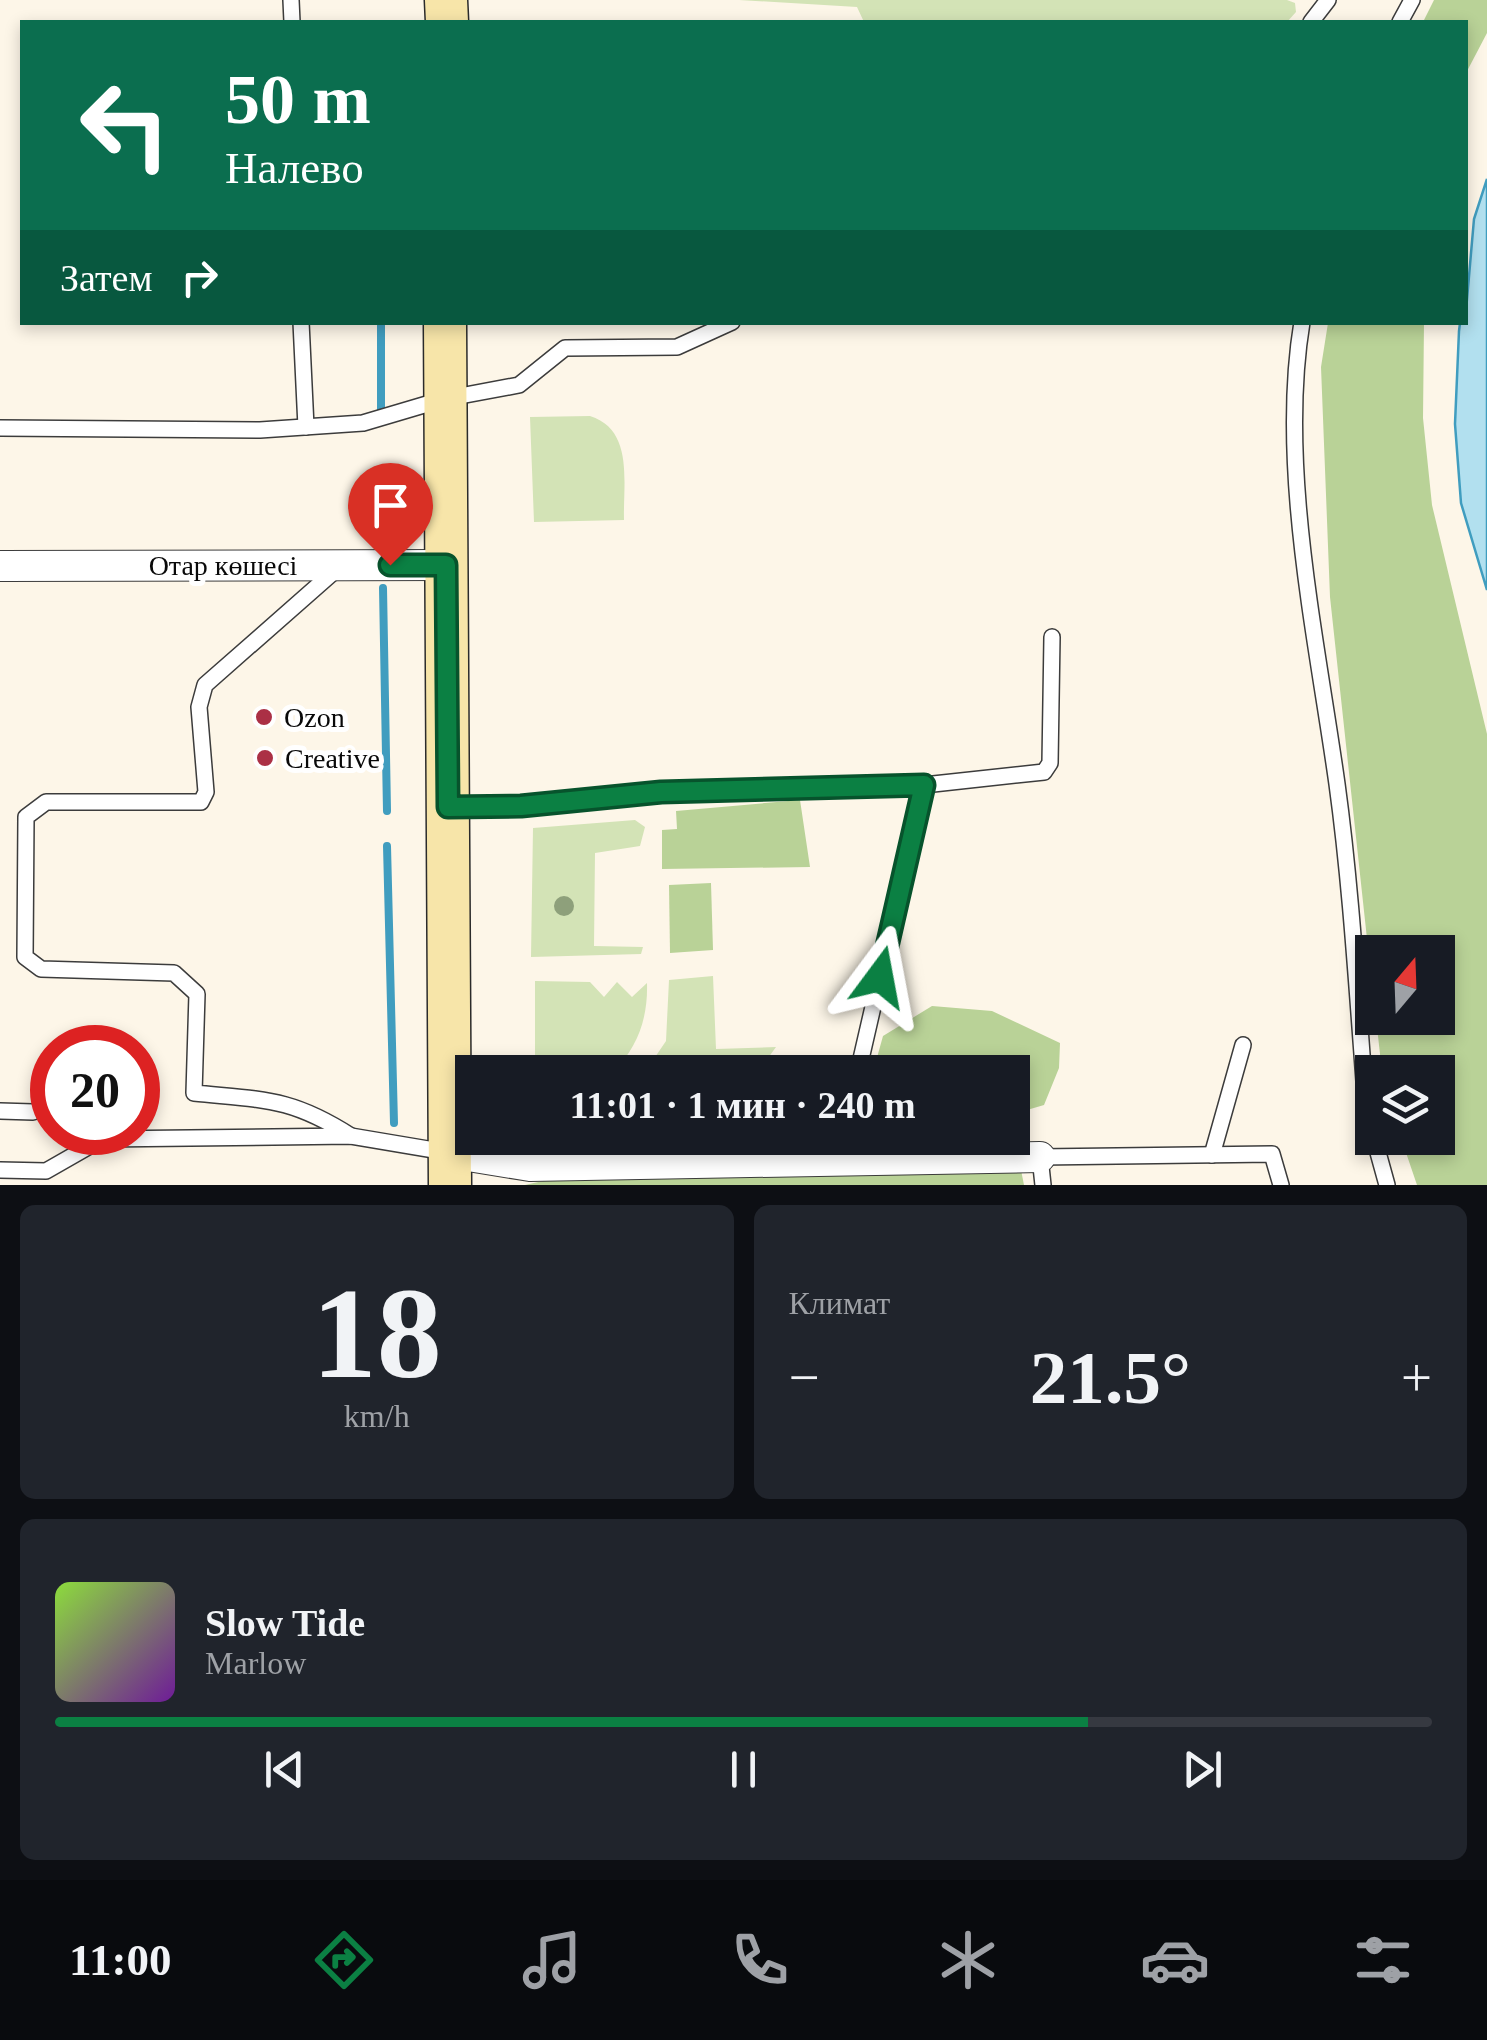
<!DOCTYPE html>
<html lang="ru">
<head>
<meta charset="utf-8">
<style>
	body { margin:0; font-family:"Times New Roman",serif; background:#20242c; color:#f1f3f6; height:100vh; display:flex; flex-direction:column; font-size:38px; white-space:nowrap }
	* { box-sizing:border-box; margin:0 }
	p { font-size:32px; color:#9ea1a6 }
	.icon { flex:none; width:55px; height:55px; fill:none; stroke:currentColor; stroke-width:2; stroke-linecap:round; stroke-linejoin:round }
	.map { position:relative; height:1185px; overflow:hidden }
	.side { display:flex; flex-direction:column; gap:20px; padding:20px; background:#0d0f14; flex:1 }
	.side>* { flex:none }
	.guide { position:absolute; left:20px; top:20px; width:1448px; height:305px; border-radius:0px; box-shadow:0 5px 15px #0003; background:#0b6e4f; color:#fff; overflow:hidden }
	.needle { width:65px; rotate:19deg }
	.tools { position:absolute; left:1355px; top:935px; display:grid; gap:20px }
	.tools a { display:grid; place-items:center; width:100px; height:100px; border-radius:0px; background:#171b24; box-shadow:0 5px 15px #0003; font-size:50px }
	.speed { position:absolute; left:30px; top:1025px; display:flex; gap:20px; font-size:50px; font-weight:700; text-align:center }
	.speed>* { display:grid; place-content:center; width:130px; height:130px; border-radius:50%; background:#171b24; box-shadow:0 5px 15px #0003; line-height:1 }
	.speed .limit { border:15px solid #d22; background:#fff; color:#111 }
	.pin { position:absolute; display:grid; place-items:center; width:85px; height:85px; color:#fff; margin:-102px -42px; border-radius:50% 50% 50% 0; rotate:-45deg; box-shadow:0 0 10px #0007 }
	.pin .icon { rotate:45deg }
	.me { position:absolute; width:110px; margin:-55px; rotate:13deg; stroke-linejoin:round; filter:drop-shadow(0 0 8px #0008) }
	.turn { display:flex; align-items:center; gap:35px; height:210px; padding:0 40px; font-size:45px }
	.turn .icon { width:130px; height:130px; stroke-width:2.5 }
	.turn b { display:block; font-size:70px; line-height:85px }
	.then { display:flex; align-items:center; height:95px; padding:0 40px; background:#0003; gap:20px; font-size:38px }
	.big { font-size:75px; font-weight:600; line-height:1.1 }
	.side .tile { flex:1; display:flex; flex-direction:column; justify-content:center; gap:15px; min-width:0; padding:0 35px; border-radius:15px; background:#20242c }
	.side .dial { align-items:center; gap:0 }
	.dial b { font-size:130px; line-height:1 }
	.song { display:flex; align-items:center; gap:30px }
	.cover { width:120px; height:120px; border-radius:15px; background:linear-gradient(135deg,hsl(90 70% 55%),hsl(280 70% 35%)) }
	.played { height:10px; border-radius:5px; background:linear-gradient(90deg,#0b8043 75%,#363941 75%) }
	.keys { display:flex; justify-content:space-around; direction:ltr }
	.heat { display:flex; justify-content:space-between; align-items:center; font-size:55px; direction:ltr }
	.side .tiles { flex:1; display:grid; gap:20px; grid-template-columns:1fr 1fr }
	.tile:last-child { grid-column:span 2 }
	.trip { position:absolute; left:455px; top:1055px; width:575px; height:100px; border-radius:0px; background:#171b24; box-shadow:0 5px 15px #0003; font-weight:600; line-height:100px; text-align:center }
	.menu { display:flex; height:160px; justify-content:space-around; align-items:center; background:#090b0e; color:#9ea1a6 }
	.menu .icon { width:70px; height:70px }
	.menu .active { color:#0b8043 }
	.menu b { font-size:45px; color:#f1f3f6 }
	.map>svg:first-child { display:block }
	.green { fill:#d3e3b6 }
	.forest { fill:#b9d297 }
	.water { fill:#b2e0ef; stroke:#409dbf; stroke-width:2.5 }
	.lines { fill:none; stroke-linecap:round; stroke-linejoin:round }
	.stream { stroke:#409dbf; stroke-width:8 }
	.service-casing { stroke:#3c3c3c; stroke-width:18 }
	.minor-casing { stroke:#3c3c3c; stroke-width:32 }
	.secondary-casing { stroke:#2b2b2b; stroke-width:45 }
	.service { stroke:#fff; stroke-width:15 }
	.minor { stroke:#fff; stroke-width:30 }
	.secondary { stroke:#f7e5a9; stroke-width:42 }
	.tree { fill:#8ea07b }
	.route-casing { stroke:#07532c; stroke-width:25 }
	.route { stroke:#0b8043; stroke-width:18 }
	.poi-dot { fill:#ab3045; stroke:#fff; stroke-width:4 }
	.labels { text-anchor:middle; stroke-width:10; stroke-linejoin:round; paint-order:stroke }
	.street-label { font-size:28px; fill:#090909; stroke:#fff }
	.poi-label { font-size:28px; fill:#090909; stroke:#fff; text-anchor:start }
</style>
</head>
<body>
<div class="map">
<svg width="1487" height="1185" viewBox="0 0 1487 1185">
	<rect width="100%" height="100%" fill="#fdf6e8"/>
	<g class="green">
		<path d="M739 0H1287L1295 3 1296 12 1287 22H864L857 7Z"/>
		<path d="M590 416C634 430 623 482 624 520L534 522 530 417Z"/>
		<path d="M635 820 645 827 640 846 595 853 594 946 643 947 641 954 531 957 533 828Z"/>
		<path d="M713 976 716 1049 776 1047 768 1058 703 1059 704 1072H645L666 1041 669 980Z"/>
		<path d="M535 981 590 982 604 997 617 982 632 997 647 983C648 1018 638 1047 613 1072H535Z"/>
	</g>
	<g class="forest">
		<path d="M1434 0H1487V33L1465 75V22H1423Z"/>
		<path d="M1328 323H1424L1423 418 1432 505 1487 734V1185H1417L1401 1138H1438V1072H1382L1376 1018H1438V952H1372V985L1330 597 1321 367Z"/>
		<path d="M800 800 810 867 662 869V830L677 829 676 811Z"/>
		<path d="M711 883 713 950 670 953 669 885Z"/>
		<path d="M932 1006 992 1011 1060 1043 1059 1068 1044 1105 1013 1114 1012 1072H873L883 1036Z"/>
		<path d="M1021 1170 1024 1185H525L565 1176Z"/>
	</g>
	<path class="water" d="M1487 179V590L1461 503 1455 424 1459 331 1460 323 1465 322 1474 219Z"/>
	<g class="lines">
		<g class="stream">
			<path d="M381 322V414"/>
			<path d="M382 474 383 542"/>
			<path d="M383 588 387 811"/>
			<path d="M387 846 394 1123"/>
		</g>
		<defs>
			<g id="service">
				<path d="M291 0 292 22"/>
				<path d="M1311 22 1328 0"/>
				<path d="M1400 22 1412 0"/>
				<path d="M301 322 306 427"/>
				<path d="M1302 322C1278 466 1317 640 1337 784 1351 886 1357 991 1365 1094L1372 1129"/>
				<path d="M0 428 260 430 363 423 444 399 519 385 565 348 677 347 732 322"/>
				<path d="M338 568 205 685 199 707 206 792 201 802H46L26 817 25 957 41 969 174 973 197 994 194 1093C263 1100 290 1097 351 1136"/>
				<path d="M452 807 521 806 661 792 924 785"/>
				<path d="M858 1072 924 785 1044 772 1050 763 1052 637"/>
				<path d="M0 1111 33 1112"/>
				<path d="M1374 1138 1387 1185"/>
				<path d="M1212 1155 1243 1045"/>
				<path d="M777 1156 803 1138"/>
				<path d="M0 1170 46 1171 102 1139 351 1136 446 1152"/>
				<path d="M1043 1185 1040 1157 1272 1154 1281 1185"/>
			</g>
			<g id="minor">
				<path d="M0 566 446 565"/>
				<path d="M450 1153 530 1166 1040 1157"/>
			</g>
			<g id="secondary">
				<path d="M446 0 447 22"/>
				<path d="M445 322 450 1185"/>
			</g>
		</defs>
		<use href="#service" class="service-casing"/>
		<use href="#minor" class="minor-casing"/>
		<use href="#secondary" class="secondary-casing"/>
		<use href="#service" class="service"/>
		<use href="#minor" class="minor"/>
		<use href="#secondary" class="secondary"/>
	</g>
	<circle class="tree" cx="564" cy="906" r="10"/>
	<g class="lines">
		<defs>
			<path id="route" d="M390 565H446L448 807 521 806 661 792 924 785 880 977"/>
		</defs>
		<use href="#route" class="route-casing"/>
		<use href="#route" class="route"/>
	</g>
	<g class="poi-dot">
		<circle cx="264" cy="717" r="10"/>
		<circle cx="265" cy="758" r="10"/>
	</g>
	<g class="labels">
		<g class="street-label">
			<text x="223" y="575">Отар көшесі</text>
		</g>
		<g class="poi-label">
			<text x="284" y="727">Ozon</text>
			<text x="285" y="768">Creative</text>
		</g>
	</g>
</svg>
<div class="tools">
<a><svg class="needle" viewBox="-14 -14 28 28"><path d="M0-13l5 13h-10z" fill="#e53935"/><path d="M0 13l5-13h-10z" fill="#9ea1a6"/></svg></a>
<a><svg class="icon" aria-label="layers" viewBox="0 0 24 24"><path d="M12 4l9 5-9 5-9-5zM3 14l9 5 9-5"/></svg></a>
</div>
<div class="speed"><div class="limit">20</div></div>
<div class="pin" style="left:390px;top:565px;background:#d93025"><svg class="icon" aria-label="arrive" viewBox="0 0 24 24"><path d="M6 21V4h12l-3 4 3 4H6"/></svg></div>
<svg class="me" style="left:880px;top:977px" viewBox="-20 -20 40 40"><path d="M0-17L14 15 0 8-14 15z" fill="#0b8043" stroke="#fff" stroke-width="4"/></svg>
<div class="trip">11:01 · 1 мин · 240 m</div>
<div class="guide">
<div class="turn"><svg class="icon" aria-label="left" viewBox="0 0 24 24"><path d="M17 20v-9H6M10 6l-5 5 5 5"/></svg><div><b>50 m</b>Налево</div></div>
<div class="then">Затем<svg class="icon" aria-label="right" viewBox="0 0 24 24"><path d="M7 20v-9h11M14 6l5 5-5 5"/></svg></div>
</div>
</div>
<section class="side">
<div class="tiles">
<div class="tile dial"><b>18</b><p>km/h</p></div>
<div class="tile"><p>Климат</p>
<div class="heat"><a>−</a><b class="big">21.5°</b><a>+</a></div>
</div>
<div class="tile">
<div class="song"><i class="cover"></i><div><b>Slow Tide</b><p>Marlow</p></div></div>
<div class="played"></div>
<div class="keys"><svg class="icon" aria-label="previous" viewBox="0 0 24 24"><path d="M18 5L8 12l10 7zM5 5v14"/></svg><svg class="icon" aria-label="pause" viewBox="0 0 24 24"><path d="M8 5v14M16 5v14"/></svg><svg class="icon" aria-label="next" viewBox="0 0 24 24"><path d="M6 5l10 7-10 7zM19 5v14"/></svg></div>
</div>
</div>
</section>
<nav class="menu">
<b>11:00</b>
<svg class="icon active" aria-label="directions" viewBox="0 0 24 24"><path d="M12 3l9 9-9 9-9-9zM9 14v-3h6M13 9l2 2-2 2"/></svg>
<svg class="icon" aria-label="music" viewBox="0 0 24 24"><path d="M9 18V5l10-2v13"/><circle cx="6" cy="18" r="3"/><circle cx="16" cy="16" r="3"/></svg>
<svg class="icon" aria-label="phone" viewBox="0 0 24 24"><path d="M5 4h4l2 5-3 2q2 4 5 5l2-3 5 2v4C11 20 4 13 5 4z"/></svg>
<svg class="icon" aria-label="climate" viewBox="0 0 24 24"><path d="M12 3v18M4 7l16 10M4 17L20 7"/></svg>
<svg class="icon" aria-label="car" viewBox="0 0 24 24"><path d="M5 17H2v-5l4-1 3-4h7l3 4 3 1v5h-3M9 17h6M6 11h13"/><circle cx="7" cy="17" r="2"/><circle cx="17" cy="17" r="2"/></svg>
<svg class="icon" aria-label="filters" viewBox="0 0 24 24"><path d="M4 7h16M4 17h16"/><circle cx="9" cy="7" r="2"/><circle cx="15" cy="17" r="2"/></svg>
</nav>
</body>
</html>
